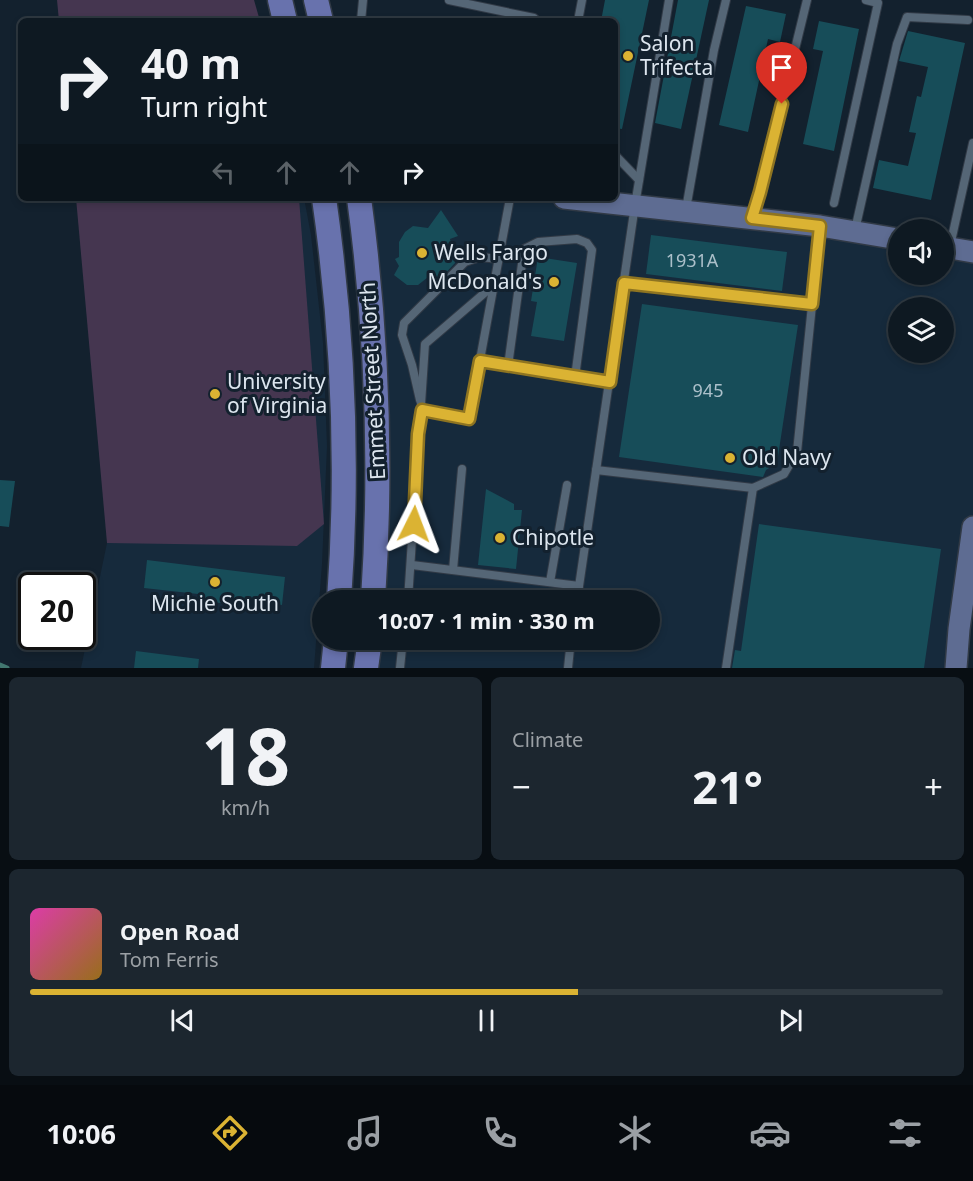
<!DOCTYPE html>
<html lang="en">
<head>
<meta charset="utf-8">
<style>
	body { margin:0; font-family:"Noto Sans",sans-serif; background:#1c262f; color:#f1f3f6; height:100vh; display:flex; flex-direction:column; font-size:22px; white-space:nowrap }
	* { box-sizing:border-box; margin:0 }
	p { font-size:20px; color:#9ba0a5 }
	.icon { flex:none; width:33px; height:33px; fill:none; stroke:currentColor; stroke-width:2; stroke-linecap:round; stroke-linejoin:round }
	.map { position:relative; height:668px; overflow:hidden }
	.panel { display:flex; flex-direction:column; gap:9px; padding:9px; background:#080e13; flex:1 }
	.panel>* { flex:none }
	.top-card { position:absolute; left:18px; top:18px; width:600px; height:183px; border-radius:9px; box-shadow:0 3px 9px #0003,0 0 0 2px #2e3840; background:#0e1922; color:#f1f3f6; overflow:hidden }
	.buttons { position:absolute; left:888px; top:219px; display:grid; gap:12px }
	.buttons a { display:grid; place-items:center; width:66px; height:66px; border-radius:50%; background:#0e1922; box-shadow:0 3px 9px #0003,0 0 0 2px #2e3840; font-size:30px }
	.speed { position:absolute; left:18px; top:572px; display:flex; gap:12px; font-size:30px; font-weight:700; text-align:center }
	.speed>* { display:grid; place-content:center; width:78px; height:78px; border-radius:50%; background:#0e1922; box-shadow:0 3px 9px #0003,0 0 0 2px #2e3840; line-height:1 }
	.speed .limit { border:3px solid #111; border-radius:9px; background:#fff; color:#111 }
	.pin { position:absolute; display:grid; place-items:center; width:51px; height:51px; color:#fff; margin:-62px -26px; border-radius:50% 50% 50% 0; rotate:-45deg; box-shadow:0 0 6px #0007 }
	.pin .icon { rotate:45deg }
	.me { position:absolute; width:66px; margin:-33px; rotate:3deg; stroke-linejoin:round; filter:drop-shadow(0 0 4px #0008) }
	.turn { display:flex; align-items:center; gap:21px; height:126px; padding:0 24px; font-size:27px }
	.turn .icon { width:78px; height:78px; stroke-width:2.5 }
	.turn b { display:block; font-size:42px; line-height:51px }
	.lanes { display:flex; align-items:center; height:57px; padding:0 24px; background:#0003; justify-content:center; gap:30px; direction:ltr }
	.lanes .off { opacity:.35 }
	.big { font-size:45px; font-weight:700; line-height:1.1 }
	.panel .widget { flex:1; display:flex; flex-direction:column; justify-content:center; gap:9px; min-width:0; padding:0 21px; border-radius:9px; background:#1c262f }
	.panel .dial { align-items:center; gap:0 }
	.dial b { font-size:78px; line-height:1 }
	.song { display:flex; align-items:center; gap:18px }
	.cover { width:72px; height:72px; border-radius:9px; background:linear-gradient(135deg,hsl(320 70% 55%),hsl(40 70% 35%)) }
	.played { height:6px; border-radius:3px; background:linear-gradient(90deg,#dbb333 60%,#2e3840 60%) }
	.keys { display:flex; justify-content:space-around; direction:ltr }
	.heat { display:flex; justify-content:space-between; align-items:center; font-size:33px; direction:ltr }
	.panel .tiles { flex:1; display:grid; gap:9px; grid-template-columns:1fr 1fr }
	.widget:last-child { grid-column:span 2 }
	.trip { position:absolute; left:312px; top:590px; width:348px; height:60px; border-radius:30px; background:#0e1922; box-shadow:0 3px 9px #0003,0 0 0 2px #2e3840; font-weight:700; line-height:60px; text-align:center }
	.menu { display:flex; height:96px; justify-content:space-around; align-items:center; background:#060a0e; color:#9ba0a5 }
	.menu .icon { width:42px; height:42px }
	.menu .active { color:#dbb333 }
	.menu b { font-size:27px; color:#f1f3f6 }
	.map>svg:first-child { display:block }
	.built { fill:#162a3c; fill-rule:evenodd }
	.green { fill:#453650 }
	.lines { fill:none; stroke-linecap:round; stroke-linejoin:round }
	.stream { stroke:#427770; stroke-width:5 }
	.building { fill:#174d59 }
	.lane-casing { stroke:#313a46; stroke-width:10 }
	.secondary-casing { stroke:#313a46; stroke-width:24 }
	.primary-casing { stroke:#313a46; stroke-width:27 }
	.lane { stroke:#556676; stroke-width:8 }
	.secondary { stroke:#5e6c92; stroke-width:21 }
	.primary { stroke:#6872ad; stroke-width:24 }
	.route-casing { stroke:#8e7421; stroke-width:15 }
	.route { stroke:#dbb333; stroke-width:10 }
	.poi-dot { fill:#dbb333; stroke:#13212e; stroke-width:2 }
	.labels { text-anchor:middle; stroke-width:6; stroke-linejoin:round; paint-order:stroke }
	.number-label { font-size:18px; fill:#acc0ca }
	.poi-label { font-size:21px; fill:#dde6ef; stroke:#13212e; text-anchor:start }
	.street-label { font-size:21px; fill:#dde6ef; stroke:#13212e }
</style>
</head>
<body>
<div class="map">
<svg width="973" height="668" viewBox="0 0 973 668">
	<rect width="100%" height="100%" fill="#13212e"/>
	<g class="built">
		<path d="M104 198H304L311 235 323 343 327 446 322 564 314 668H81L107 543Z"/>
		<path d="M359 198H564L898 242V274H944V249L973 253V546L957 668H366L370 639H650V600H372ZM898 308H944V352H898Z"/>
	</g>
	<g class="green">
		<path d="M57 0H254L260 21H59Z"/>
		<path d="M76 198H299L324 524 297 546 107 543Z"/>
	</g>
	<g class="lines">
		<path class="stream" d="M0 665 7 668"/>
	</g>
	<g class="building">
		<path d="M605 0H649L622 129 615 128V21H601Z"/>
		<path d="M678 0H709L681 129 655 123Z"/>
		<path d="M746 6 786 14 780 42 768 39 748 132 719 125Z"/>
		<path d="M819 21 859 29 834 151 803 144 823 51 813 49Z"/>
		<path d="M908 31 965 43 931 200 873 188 879 160 908 166 916 133 909 132 917 96 921 97 928 67 899 61Z"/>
		<path d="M441 210 458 236 450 239 455 263 439 280 432 274 418 285H407L394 275 399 266 395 259 399 257V242L405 232 413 226 428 228Z"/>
		<path d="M651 235 787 252 782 291 646 274Z"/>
		<path d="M538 257 577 263 564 341 531 336 537 302 531 301Z"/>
		<path d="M642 304 798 325 777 463 766 470 763 477 619 457Z"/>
		<path d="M0 480 15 481 9 527 0 526Z"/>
		<path d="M486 489 514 504V510H522L516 569 478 565Z"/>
		<path d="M759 524 941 549 924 668H732L735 650 741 651Z"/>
		<path d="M147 560 285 577 282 605 228 598V604L197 600 198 594 144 588Z"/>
		<path d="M136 651 199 659 198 668H134Z"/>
	</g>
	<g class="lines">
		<defs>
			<g id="lane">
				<path d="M449 0 534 18 537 21"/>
				<path d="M361 21 363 0"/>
				<path d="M578 21 582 0"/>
				<path d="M615 155 639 180"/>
				<path d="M834 203 878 3 866 0"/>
				<path d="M686 209 714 50 726 0"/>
				<path d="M752 217 760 192 807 0"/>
				<path d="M855 230 897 44 907 17 968 20"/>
				<path d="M950 246 973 143"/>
				<path d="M624 283 812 304"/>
				<path d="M480 361 610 382"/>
				<path d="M508 366 524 249 538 242 577 239 587 243 592 250 575 377"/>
				<path d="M420 400 412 365 402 335 404 323 465 262 480 257 499 259"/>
				<path d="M422 410 469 419 510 198"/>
				<path d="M596 470 753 488 784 474 797 452 820 227"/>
				<path d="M412 565 579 586"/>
				<path d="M453 570 462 469"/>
				<path d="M550 582 567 485"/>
				<path d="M408 600 425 344 495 284"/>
				<path d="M577 600 635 205 669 0"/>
				<path d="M400 668 403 639"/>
				<path d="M568 668 571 639"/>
				<path d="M726 668 753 488"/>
			</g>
			<g id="secondary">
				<path d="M564 198 820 226 898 239"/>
				<path d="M944 247 973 252"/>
				<path d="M956 668 959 629 973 527"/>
			</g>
			<g id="primary">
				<path d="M280 0 285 21"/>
				<path d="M316 0 321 21"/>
				<path d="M324 198C343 331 349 466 339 600"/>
				<path d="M359 198C377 331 382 466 373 600"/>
				<path d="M333 668 336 639"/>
				<path d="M366 668 370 639"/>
			</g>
		</defs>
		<use href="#lane" class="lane-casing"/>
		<use href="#secondary" class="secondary-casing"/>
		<use href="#primary" class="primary-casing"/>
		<use href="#lane" class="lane"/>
		<use href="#secondary" class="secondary"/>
		<use href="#primary" class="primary"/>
	</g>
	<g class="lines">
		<defs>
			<path id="route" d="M414 524 418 434 422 410 469 419 480 361 610 382 624 283 812 304 820 226 752 218 760 192 782 104"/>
		</defs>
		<use href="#route" class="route-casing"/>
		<use href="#route" class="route"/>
	</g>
	<g class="poi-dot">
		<circle cx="628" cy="56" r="6"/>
		<circle cx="422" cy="253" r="6"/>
		<circle cx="554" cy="282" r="6"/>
		<circle cx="215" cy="394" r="6"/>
		<circle cx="730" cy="458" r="6"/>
		<circle cx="500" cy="538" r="6"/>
		<circle cx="215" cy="582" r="6"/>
	</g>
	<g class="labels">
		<g class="number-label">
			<text x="692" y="267">1931A</text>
			<text x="708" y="397">945</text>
		</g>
		<g class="poi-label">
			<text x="640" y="51">Salon<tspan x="640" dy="24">Trifecta</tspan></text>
			<text x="434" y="260">Wells Fargo</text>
			<text x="542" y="289" text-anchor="end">McDonald's</text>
			<text x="227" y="389">University<tspan x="227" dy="24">of Virginia</tspan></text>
			<text x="742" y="465">Old Navy</text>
			<text x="512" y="545">Chipotle</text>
			<text x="215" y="611" text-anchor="middle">Michie South</text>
		</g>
		<g class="street-label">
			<text transform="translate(373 381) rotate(-93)" y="7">Emmet Street North</text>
		</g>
	</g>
</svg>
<div class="buttons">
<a><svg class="icon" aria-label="sound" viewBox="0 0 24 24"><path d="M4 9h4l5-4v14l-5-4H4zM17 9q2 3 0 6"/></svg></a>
<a><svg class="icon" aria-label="layers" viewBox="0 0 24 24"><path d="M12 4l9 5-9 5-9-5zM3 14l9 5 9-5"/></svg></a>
</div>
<div class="speed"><div class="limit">20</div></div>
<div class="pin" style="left:782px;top:104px;background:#d93025"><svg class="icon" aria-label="arrive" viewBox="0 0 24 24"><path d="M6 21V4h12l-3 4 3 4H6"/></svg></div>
<svg class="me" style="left:414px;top:524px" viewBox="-20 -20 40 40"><path d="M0-17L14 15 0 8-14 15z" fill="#dbb333" stroke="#fff" stroke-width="4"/></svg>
<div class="trip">10:07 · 1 min · 330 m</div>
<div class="top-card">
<div class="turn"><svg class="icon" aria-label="right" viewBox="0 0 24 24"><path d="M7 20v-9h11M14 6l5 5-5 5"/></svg><div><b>40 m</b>Turn right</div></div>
<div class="lanes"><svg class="icon off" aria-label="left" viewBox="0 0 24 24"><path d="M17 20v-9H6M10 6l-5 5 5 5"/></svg><svg class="icon off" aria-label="ahead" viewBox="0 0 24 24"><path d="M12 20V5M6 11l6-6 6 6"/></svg><svg class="icon off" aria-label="ahead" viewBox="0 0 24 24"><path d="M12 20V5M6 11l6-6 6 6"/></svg><svg class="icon" aria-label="right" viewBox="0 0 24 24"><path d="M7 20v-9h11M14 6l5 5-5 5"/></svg></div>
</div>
</div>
<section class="panel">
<div class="tiles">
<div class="widget dial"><b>18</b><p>km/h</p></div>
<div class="widget"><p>Climate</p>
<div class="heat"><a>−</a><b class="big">21°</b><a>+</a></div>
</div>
<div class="widget">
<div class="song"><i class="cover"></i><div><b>Open Road</b><p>Tom Ferris</p></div></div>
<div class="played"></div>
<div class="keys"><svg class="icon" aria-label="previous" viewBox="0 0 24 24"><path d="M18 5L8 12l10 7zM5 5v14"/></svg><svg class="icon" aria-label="pause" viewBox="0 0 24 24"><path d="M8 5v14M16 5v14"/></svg><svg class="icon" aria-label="next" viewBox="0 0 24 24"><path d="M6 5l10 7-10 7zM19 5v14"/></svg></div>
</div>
</div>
</section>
<nav class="menu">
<b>10:06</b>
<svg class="icon active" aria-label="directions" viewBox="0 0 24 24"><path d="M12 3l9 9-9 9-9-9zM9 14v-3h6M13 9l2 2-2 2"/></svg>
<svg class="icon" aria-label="music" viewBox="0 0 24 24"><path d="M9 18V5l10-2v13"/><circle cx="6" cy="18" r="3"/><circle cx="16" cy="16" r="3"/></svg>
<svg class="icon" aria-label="phone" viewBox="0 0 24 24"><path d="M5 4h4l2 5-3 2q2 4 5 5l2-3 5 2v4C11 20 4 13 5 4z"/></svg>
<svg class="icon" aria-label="climate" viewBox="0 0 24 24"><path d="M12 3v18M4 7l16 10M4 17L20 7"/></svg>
<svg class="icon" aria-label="car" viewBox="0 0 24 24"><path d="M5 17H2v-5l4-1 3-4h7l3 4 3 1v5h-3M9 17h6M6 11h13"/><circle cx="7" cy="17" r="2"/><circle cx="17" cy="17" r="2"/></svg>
<svg class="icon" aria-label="filters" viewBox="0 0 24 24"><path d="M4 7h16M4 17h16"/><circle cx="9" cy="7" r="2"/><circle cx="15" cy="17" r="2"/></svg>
</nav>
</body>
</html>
